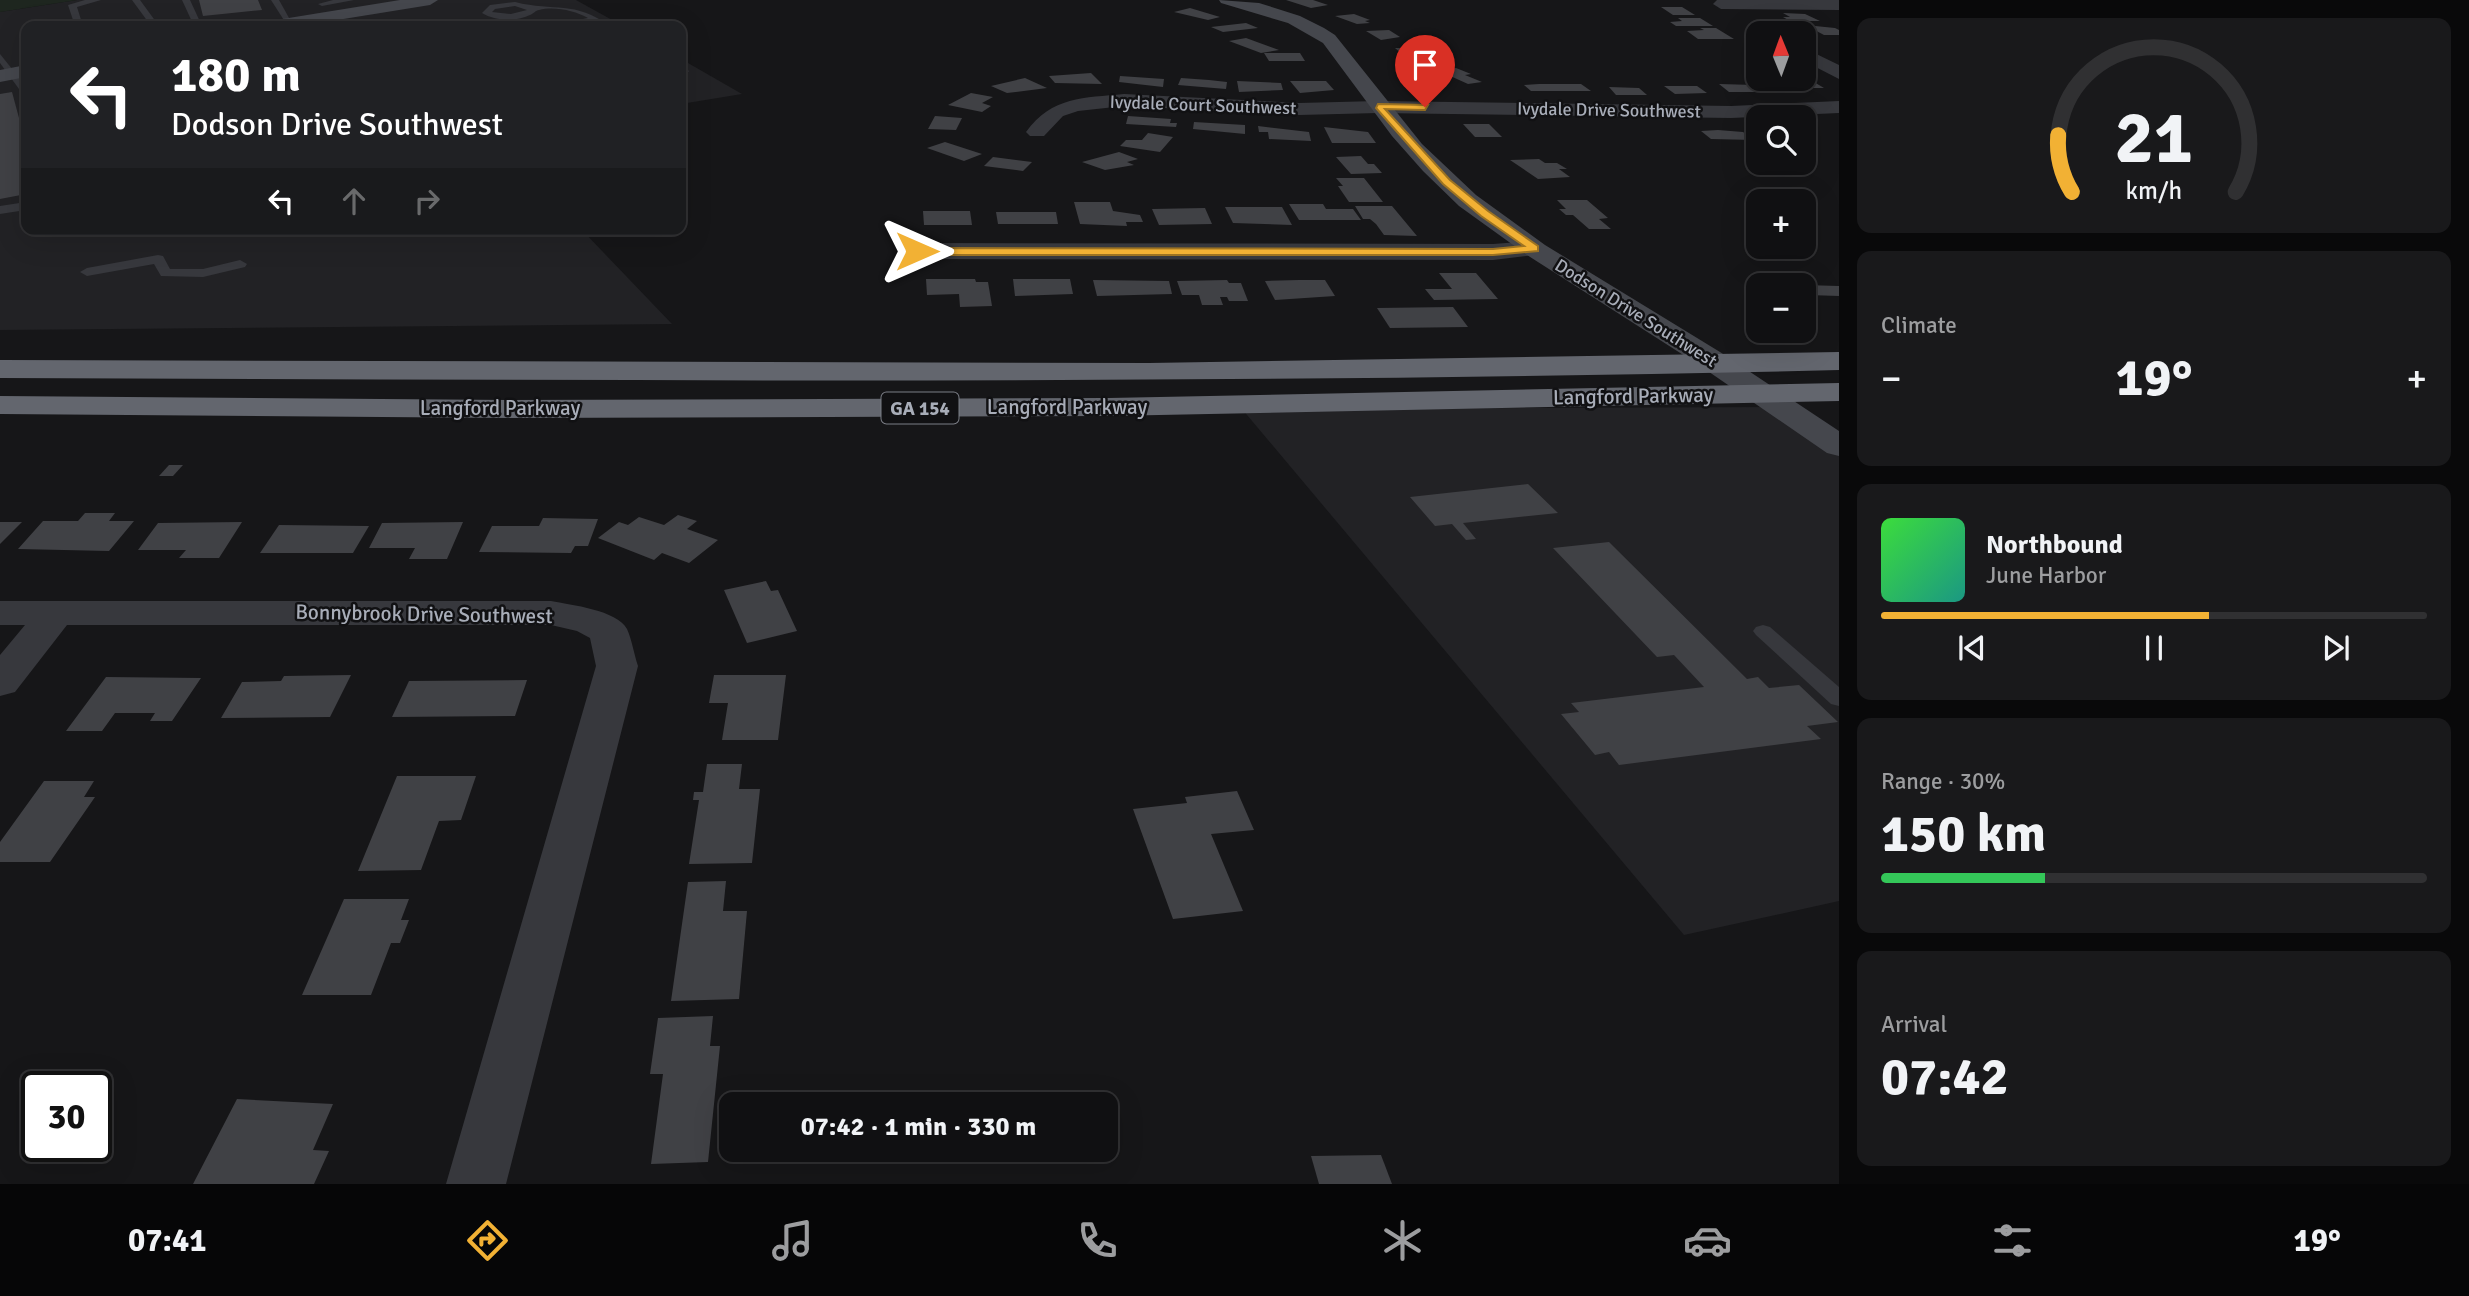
<!DOCTYPE html>
<html lang="en">
<head>
<meta charset="utf-8">
<style>
	body { margin:0; font-family:Signika,sans-serif; background:#19191b; color:#f1f3f6; height:100vh; display:flex; flex-direction:column; font-size:26px; white-space:nowrap }
	* { box-sizing:border-box; margin:0 }
	p { font-size:23px; color:#9c9d9f }
	.icon { flex:none; width:38px; height:38px; fill:none; stroke:currentColor; stroke-width:2; stroke-linecap:round; stroke-linejoin:round }
	.map { position:relative; flex:1; overflow:hidden }
	.details { display:flex; flex-direction:column; gap:18px; padding:18px; background:#09090a; width:630px }
	.details>* { flex:none }
	.guide { position:absolute; left:21px; top:21px; width:665px; height:214px; border-radius:14px; box-shadow:0 7px 28px #0002,0 0 0 2px #303032; background:#202124; color:#fff; overflow:hidden }
	.needle { width:46px; rotate:359deg }
	.tools { position:absolute; left:1746px; top:21px; display:grid; gap:14px }
	.tools a { display:grid; place-items:center; width:70px; height:70px; border-radius:14px; background:#101012; box-shadow:0 7px 28px #0002,0 0 0 2px #303032; font-size:35px }
	.speed { position:absolute; left:21px; top:1071px; display:flex; gap:14px; font-size:35px; font-weight:700; text-align:center }
	.speed>* { display:grid; place-content:center; width:91px; height:91px; border-radius:50%; background:#101012; box-shadow:0 7px 28px #0002,0 0 0 2px #303032; line-height:1 }
	.speed .limit { border:4px solid #111; border-radius:10px; background:#fff; color:#111 }
	.pin { position:absolute; display:grid; place-items:center; width:60px; height:60px; color:#fff; margin:-72px -30px; border-radius:50% 50% 50% 0; rotate:-45deg; box-shadow:0 0 7px #0007 }
	.pin .icon { rotate:45deg }
	.me { position:absolute; width:77px; margin:-38px; rotate:90deg; stroke-linejoin:round; filter:drop-shadow(0 0 5px #0008) }
	.turn { display:flex; align-items:center; gap:24px; height:147px; padding:0 35px; font-size:32px }
	.turn .icon { width:91px; height:91px; stroke-width:2.5 }
	.turn b { display:block; font-size:49px; line-height:60px }
	.lanes { display:flex; align-items:center; height:66px; padding:0 35px; background:#0003; justify-content:center; gap:35px; direction:ltr }
	.lanes .off { opacity:.35 }
	.big { font-size:52px; font-weight:800; line-height:1.1 }
	.details .tile { flex:1; display:flex; flex-direction:column; justify-content:center; gap:10px; min-width:0; padding:0 24px; border-radius:14px; background:#19191b }
	.details .dial { align-items:center; gap:0 }
	.dial svg { height:182px; overflow:visible; fill:none; stroke:#303032; stroke-width:7; stroke-linecap:round; text-anchor:middle }
	.dial text { fill:#f1f3f6; stroke:none }
	.song { display:flex; align-items:center; gap:21px }
	.cover { width:84px; height:84px; border-radius:10px; background:linear-gradient(135deg,hsl(120 70% 55%),hsl(170 70% 35%)) }
	.played { height:7px; border-radius:4px; background:linear-gradient(90deg,#f2b134 60%,#303032 60%) }
	.keys { display:flex; justify-content:space-around; direction:ltr }
	.heat { display:flex; justify-content:space-between; align-items:center; font-size:38px; direction:ltr }
	.charge { height:10px; border-radius:5px; background:linear-gradient(90deg,#34c759 30%,#303032 0) }
	.trip { position:absolute; left:719px; top:1092px; width:399px; height:70px; border-radius:14px; background:#101012; box-shadow:0 7px 28px #0002,0 0 0 2px #303032; font-weight:800; line-height:70px; text-align:center }
	.menu { display:flex; height:112px; justify-content:space-around; align-items:center; background:#060607; color:#9c9d9f }
	.menu .icon { width:49px; height:49px }
	.menu .current { color:#f2b134 }
	.menu b { font-size:32px; color:#f1f3f6 }
	main { display:flex; flex:1; min-height:0 }
	.map>svg:first-child { display:block }
	.built { fill:#222225 }
	.green { fill:#1e261f }
	.building { fill:#404145 }
	.lines { fill:none; stroke-linecap:round; stroke-linejoin:round }
	.lane { fill:#37383d; fill-rule:evenodd }
	.street { fill:#37383d; fill-rule:evenodd }
	.secondary { fill:#45474d; fill-rule:evenodd }
	.highway { fill:#63666e; fill-rule:evenodd }
	.route { fill:#f2b134; stroke:#9d7322; stroke-width:2 }
	.labels { text-anchor:middle; stroke-width:5; stroke-linejoin:round; paint-order:stroke }
	.far-street-label { font-size:18px; fill:#a8adb8; stroke:#111113 }
	.shield { fill:#111113; stroke:#7b7e86; stroke-width:2 }
	.shield-label { font-size:19px; font-weight:bold; fill:#a8adb8 }
	.street-label { font-size:21px; fill:#a8adb8; stroke:#111113 }
</style>
</head>
<body>
<main>
<div class="map">
<svg width="1839" height="1184" viewBox="0 0 1839 1184">
	<rect width="100%" height="100%" fill="#161618"/>
	<g class="built">
		<path d="M77 0H576L623 26H26V229H581L672 324 0 330V12Z"/>
		<path d="M681 59 742 94 681 104Z"/>
		<path d="M1796 407 1839 437V901L1684 935 1242 409Z"/>
	</g>
	<path class="green" d="M0 0H77L0 12Z"/>
	<g class="building">
		<path d="M199 0H258L262 10 203 16Z"/>
		<path d="M1286 0H1313L1328 5 1311 8Z"/>
		<path d="M1661 7H1682L1695 15H1673Z"/>
		<path d="M1190 8 1220 17 1208 20 1174 12Z"/>
		<path d="M1783 13 1805 14 1820 21H1790L1783 17H1790Z"/>
		<path d="M1354 14 1370 20 1365 21 1370 23 1357 24 1335 16Z"/>
		<path d="M1678 18H1700L1713 26H1676L1670 22 1682 21Z"/>
		<path d="M125 20H132L134 26H93L99 23Z"/>
		<path d="M1246 23 1258 28 1223 32 1211 27Z"/>
		<path d="M1805 25 1835 28 1839 30V35H1824Z"/>
		<path d="M1700 28H1716L1734 39H1698L1687 31 1704 30Z"/>
		<path d="M1389 30 1400 37 1381 40 1366 31Z"/>
		<path d="M1246 38 1279 50 1261 53 1229 41Z"/>
		<path d="M1395 48H1415L1430 59 1409 60Z"/>
		<path d="M1264 53H1300L1305 61H1269Z"/>
		<path d="M1456 68 1471 74 1465 75 1482 82 1468 84 1437 70Z"/>
		<path d="M1091 73 1102 84 1055 83 1049 76Z"/>
		<path d="M1120 76 1164 79 1163 87 1119 82Z"/>
		<path d="M1025 78 1047 88 1007 93 991 86Z"/>
		<path d="M1181 78 1209 80 1227 82 1226 89 1178 85Z"/>
		<path d="M1781 79H1809L1824 88H1786L1774 80H1784Z"/>
		<path d="M1237 81 1281 83 1283 90 1239 92Z"/>
		<path d="M1290 81H1326L1334 90 1300 93Z"/>
		<path d="M1539 84H1581L1591 91H1531L1524 85Z"/>
		<path d="M1719 84 1755 85 1766 92H1729Z"/>
		<path d="M1664 86H1697L1707 93 1675 94Z"/>
		<path d="M1609 87 1639 88 1647 95H1616Z"/>
		<path d="M12 92 26 144V194L0 199V94Z"/>
		<path d="M971 93 993 97 982 103 991 106 982 112 948 105Z"/>
		<path d="M935 116 962 118 956 130 928 129Z"/>
		<path d="M1128 116 1171 119 1170 123H1177L1176 127 1126 124Z"/>
		<path d="M1194 122 1245 125V134L1193 129Z"/>
		<path d="M1463 124H1489L1502 137H1475Z"/>
		<path d="M1258 126 1309 132 1311 141 1269 139 1268 132H1259Z"/>
		<path d="M1324 127 1368 132 1376 143H1332Z"/>
		<path d="M1718 130 1743 132 1754 140 1711 139 1701 131Z"/>
		<path d="M1148 133 1173 137 1160 152 1120 146 1126 140H1142Z"/>
		<path d="M945 142 982 154 964 161 927 148Z"/>
		<path d="M1119 152 1138 159 1127 162 1134 165 1105 170 1082 162Z"/>
		<path d="M1361 156 1368 164H1374L1382 173 1351 174 1336 157Z"/>
		<path d="M993 157 1032 162 1023 171 984 166Z"/>
		<path d="M1539 159 1545 163H1557L1567 169H1559L1570 177 1538 179 1510 160Z"/>
		<path d="M1336 178H1364L1383 202H1349L1338 186H1343Z"/>
		<path d="M1557 200H1587L1608 218 1599 219 1611 229H1589L1573 215H1566L1559 209H1566Z"/>
		<path d="M1074 202H1110L1113 211 1140 215 1143 222H1126L1127 226 1080 224Z"/>
		<path d="M1289 204H1323L1326 209H1353L1361 220H1299Z"/>
		<path d="M1355 206H1392L1417 236 1384 235 1376 224 1370 219H1363Z"/>
		<path d="M1225 207H1282L1292 225 1233 223Z"/>
		<path d="M1205 208 1212 224 1159 225 1152 209Z"/>
		<path d="M923 211H970L972 225H924Z"/>
		<path d="M996 212H1056L1058 224H998Z"/>
		<path d="M1439 273H1476L1498 299 1434 300 1425 289H1452Z"/>
		<path d="M926 279H975L976 282H988L992 306 960 307 959 294 927 295Z"/>
		<path d="M1013 279H1070L1073 294 1015 296Z"/>
		<path d="M1093 280 1169 281 1172 294 1097 296Z"/>
		<path d="M1227 280 1229 283H1241L1248 301H1229L1227 297H1220L1223 305H1202L1199 295H1182L1177 281Z"/>
		<path d="M1299 280H1325L1335 296 1275 300 1265 281Z"/>
		<path d="M1804 285 1839 286V296L1808 295 1804 292Z"/>
		<path d="M1453 307 1468 327 1390 328 1377 308Z"/>
		<path d="M169 465H183L173 476H159Z"/>
		<path d="M1528 484 1558 513 1463 523 1476 539 1466 540 1452 524 1435 526 1410 497Z"/>
		<path d="M85 513H115L109 521H134L109 551 18 549 43 521H78Z"/>
		<path d="M678 515 697 521 687 529 718 540 689 563 662 553 654 560 598 538 619 522 628 525 639 517 664 525Z"/>
		<path d="M543 518 598 519 588 546H575L571 553 479 552 492 526H539Z"/>
		<path d="M0 522H22L0 544Z"/>
		<path d="M242 522 219 558H179L186 550H138L158 523Z"/>
		<path d="M463 522 447 559H409L415 548H369L382 523Z"/>
		<path d="M279 525 369 526 353 553H260Z"/>
		<path d="M1609 542 1747 679 1758 677 1769 688 1799 685 1838 722 1807 726 1821 739 1619 765 1609 752 1595 755 1561 714 1579 712 1571 703 1704 687 1674 655 1657 657 1553 548Z"/>
		<path d="M766 581 771 591 778 590 797 631 747 643 724 590Z"/>
		<path d="M351 675 330 717 221 718 242 682 281 681 284 676Z"/>
		<path d="M714 675H786L778 740H722L728 703H709Z"/>
		<path d="M106 677 201 678 172 721H150L155 713H115L102 731H66Z"/>
		<path d="M527 680 515 716 392 717 409 681Z"/>
		<path d="M707 764H742L739 789H760L752 863 689 864 699 800H693L694 792H703Z"/>
		<path d="M397 776H476L461 820 439 821 421 870 358 871Z"/>
		<path d="M44 781H94L84 797H95L50 862H0V842Z"/>
		<path d="M1237 791 1254 830 1211 834 1243 911 1173 919 1133 809 1187 803 1185 797Z"/>
		<path d="M726 881 723 911H747L739 999 671 1001 688 882Z"/>
		<path d="M344 899H409L401 920H409L400 943H391L371 995H302Z"/>
		<path d="M713 1016 710 1046H720L708 1162 651 1164 663 1074H650L658 1018Z"/>
		<path d="M237 1099 333 1104 313 1150 329 1151 314 1184H193Z"/>
		<path d="M1381 1155 1392 1184H1319L1311 1156Z"/>
	</g>
	<g class="lines">
		<g class="lane">
			<path d="M85 0H101L77 7 83 26H75L68 5Z"/>
			<path d="M132 0H140L159 26H151Z"/>
			<path d="M182 0H190L202 26H194Z"/>
			<path d="M271 0H279L293 25H287Z"/>
			<path d="M333 0H354L322 6 318 4Z"/>
			<path d="M515 2C555 12 574 0 610 26H600L594 23 547 26 588 18C575 11 555 6 539 10 536 10 533 14 530 15 516 22 495 21 482 13L490 5ZM515 6 527 10 511 14 492 12 495 9Z"/>
			<path d="M0 54 25 85V89H19L0 63Z"/>
			<path d="M681 66 689 71 681 80Z"/>
			<path d="M26 202V210L0 214V206Z"/>
			<path d="M158 255 163 256 170 269H203L240 260 247 264 245 267 203 277 161 276 154 264 87 276 80 272 87 268Z"/>
			<path d="M1763 625 1770 627 1839 687V706L1831 704 1756 635 1753 631 1756 627Z"/>
		</g>
		<g class="street">
			<path d="M1717 0H1839V10L1721 9 1713 4Z"/>
			<path d="M1804 48 1839 65V79L1804 61Z"/>
			<path d="M1124 94 1299 103 1378 101 1731 106 1839 101V113L1731 118 1378 113 1299 115 1124 106 1078 111 1063 116 1044 136H1030L1026 132C1052 96 1084 98 1124 94Z"/>
			<path d="M1534 241 1543 244 1547 249 1543 254 1493 260 917 259 908 256 904 251 908 246 917 243 1493 244Z"/>
			<path d="M0 601H551C571 605 617 610 627 629 632 640 634 654 638 666L506 1184H446L596 666 590 638 577 631 551 625H67L15 692 0 696V655L25 625H0Z"/>
		</g>
		<g class="secondary">
			<path d="M400 0H438L430 5 300 26H261L270 21Z"/>
			<path d="M1219 0 1259 3 1300 16 1324 28 1335 35 1422 144 1476 195 1545 245 1720 352 1839 431V456L1827 453 1699 365 1527 255 1459 206 1423 171 1392 136 1323 43 1288 23 1221 3Z"/>
			<path d="M26 65V77L0 82V70Z"/>
		</g>
		<g class="highway">
			<path d="M1839 352V370C1226 385 613 380 0 378V360L1149 363Z"/>
			<path d="M1839 383V401L1109 416 509 418 0 414V396L509 400 1109 398Z"/>
		</g>
	</g>
	<path class="route" d="M1378 104 1428 105 1425 110 1385 109 1450 180 1488 211 1538 246V251L1493 255H917L911 251 917 248 1493 249 1524 246 1481 216 1443 184 1376 108Z"/>
	<g class="labels">
		<g class="far-street-label">
			<text transform="translate(1203 105) rotate(2)" y="6">Ivydale Court Southwest</text>
			<text transform="translate(1609 110) rotate(1)" y="6">Ivydale Drive Southwest</text>
			<text transform="translate(1636 313) rotate(32)" y="6">Dodson Drive Southwest</text>
		</g>
		<rect class="shield" x="881.5" y="392.5" width="77" height="31" rx="5"/>
		<g class="shield-label">
			<text x="920" y="415">GA 154</text>
		</g>
		<g class="street-label">
			<text transform="translate(1633 396) rotate(-1)" y="7">Langford Parkway</text>
			<text x="1067" y="414">Langford Parkway</text>
			<text x="500" y="415">Langford Parkway</text>
			<text transform="translate(424 614) rotate(1)" y="7">Bonnybrook Drive Southwest</text>
		</g>
	</g>
</svg>
<div class="tools">
<a><svg class="needle" viewBox="-14 -14 28 28"><path d="M0-13l5 13h-10z" fill="#e53935"/><path d="M0 13l5-13h-10z" fill="#9c9d9f"/></svg></a>
<a><svg class="icon" aria-label="search" viewBox="0 0 24 24"><circle cx="10" cy="10" r="6"/><path d="M15 15l6 6"/></svg></a>
<a>+</a>
<a>−</a>
</div>
<div class="speed"><div class="limit">30</div></div>
<div class="pin" style="left:1425px;top:107px;background:#d93025"><svg class="icon" aria-label="arrive" viewBox="0 0 24 24"><path d="M6 21V4h12l-3 4 3 4H6"/></svg></div>
<svg class="me" style="left:917px;top:251px" viewBox="-20 -20 40 40"><path d="M0-17L14 15 0 8-14 15z" fill="#f2b134" stroke="#fff" stroke-width="4"/></svg>
<div class="trip">07:42 · 1 min · 330 m</div>
<div class="guide">
<div class="turn"><svg class="icon" aria-label="left" viewBox="0 0 24 24"><path d="M17 20v-9H6M10 6l-5 5 5 5"/></svg><div><b>180 m</b>Dodson Drive Southwest</div></div>
<div class="lanes"><svg class="icon" aria-label="left" viewBox="0 0 24 24"><path d="M17 20v-9H6M10 6l-5 5 5 5"/></svg><svg class="icon off" aria-label="ahead" viewBox="0 0 24 24"><path d="M12 20V5M6 11l6-6 6 6"/></svg><svg class="icon off" aria-label="right" viewBox="0 0 24 24"><path d="M7 20v-9h11M14 6l5 5-5 5"/></svg></div>
</div>
</div>
<section class="details">
<div class="tile dial"><svg viewBox="0 0 100 80">
<path d="M14 69A42 42 0 1 1 86 69"/>
<path d="M14 69A42 42 0 0 1 8 44" stroke="#f2b134"/>
<text x="50" y="56" font-size="32" font-weight="700">21</text>
<text x="50" y="72" font-size="11">km/h</text>
</svg></div>
<div class="tile"><p>Climate</p>
<div class="heat"><a>−</a><b class="big">19°</b><a>+</a></div>
</div>
<div class="tile">
<div class="song"><i class="cover"></i><div><b>Northbound</b><p>June Harbor</p></div></div>
<div class="played"></div>
<div class="keys"><svg class="icon" aria-label="previous" viewBox="0 0 24 24"><path d="M18 5L8 12l10 7zM5 5v14"/></svg><svg class="icon" aria-label="pause" viewBox="0 0 24 24"><path d="M8 5v14M16 5v14"/></svg><svg class="icon" aria-label="next" viewBox="0 0 24 24"><path d="M6 5l10 7-10 7zM19 5v14"/></svg></div>
</div>
<div class="tile"><p>Range · 30%</p><b class="big">150 km</b><div class="charge"></div></div>
<div class="tile"><p>Arrival</p><b class="big">07:42</b></div>
</section>
</main>
<nav class="menu">
<b>07:41</b>
<svg class="icon current" aria-label="directions" viewBox="0 0 24 24"><path d="M12 3l9 9-9 9-9-9zM9 14v-3h6M13 9l2 2-2 2"/></svg>
<svg class="icon" aria-label="music" viewBox="0 0 24 24"><path d="M9 18V5l10-2v13"/><circle cx="6" cy="18" r="3"/><circle cx="16" cy="16" r="3"/></svg>
<svg class="icon" aria-label="phone" viewBox="0 0 24 24"><path d="M5 4h4l2 5-3 2q2 4 5 5l2-3 5 2v4C11 20 4 13 5 4z"/></svg>
<svg class="icon" aria-label="climate" viewBox="0 0 24 24"><path d="M12 3v18M4 7l16 10M4 17L20 7"/></svg>
<svg class="icon" aria-label="car" viewBox="0 0 24 24"><path d="M5 17H2v-5l4-1 3-4h7l3 4 3 1v5h-3M9 17h6M6 11h13"/><circle cx="7" cy="17" r="2"/><circle cx="17" cy="17" r="2"/></svg>
<svg class="icon" aria-label="filters" viewBox="0 0 24 24"><path d="M4 7h16M4 17h16"/><circle cx="9" cy="7" r="2"/><circle cx="15" cy="17" r="2"/></svg>
<b>19°</b>
</nav>
</body>
</html>
